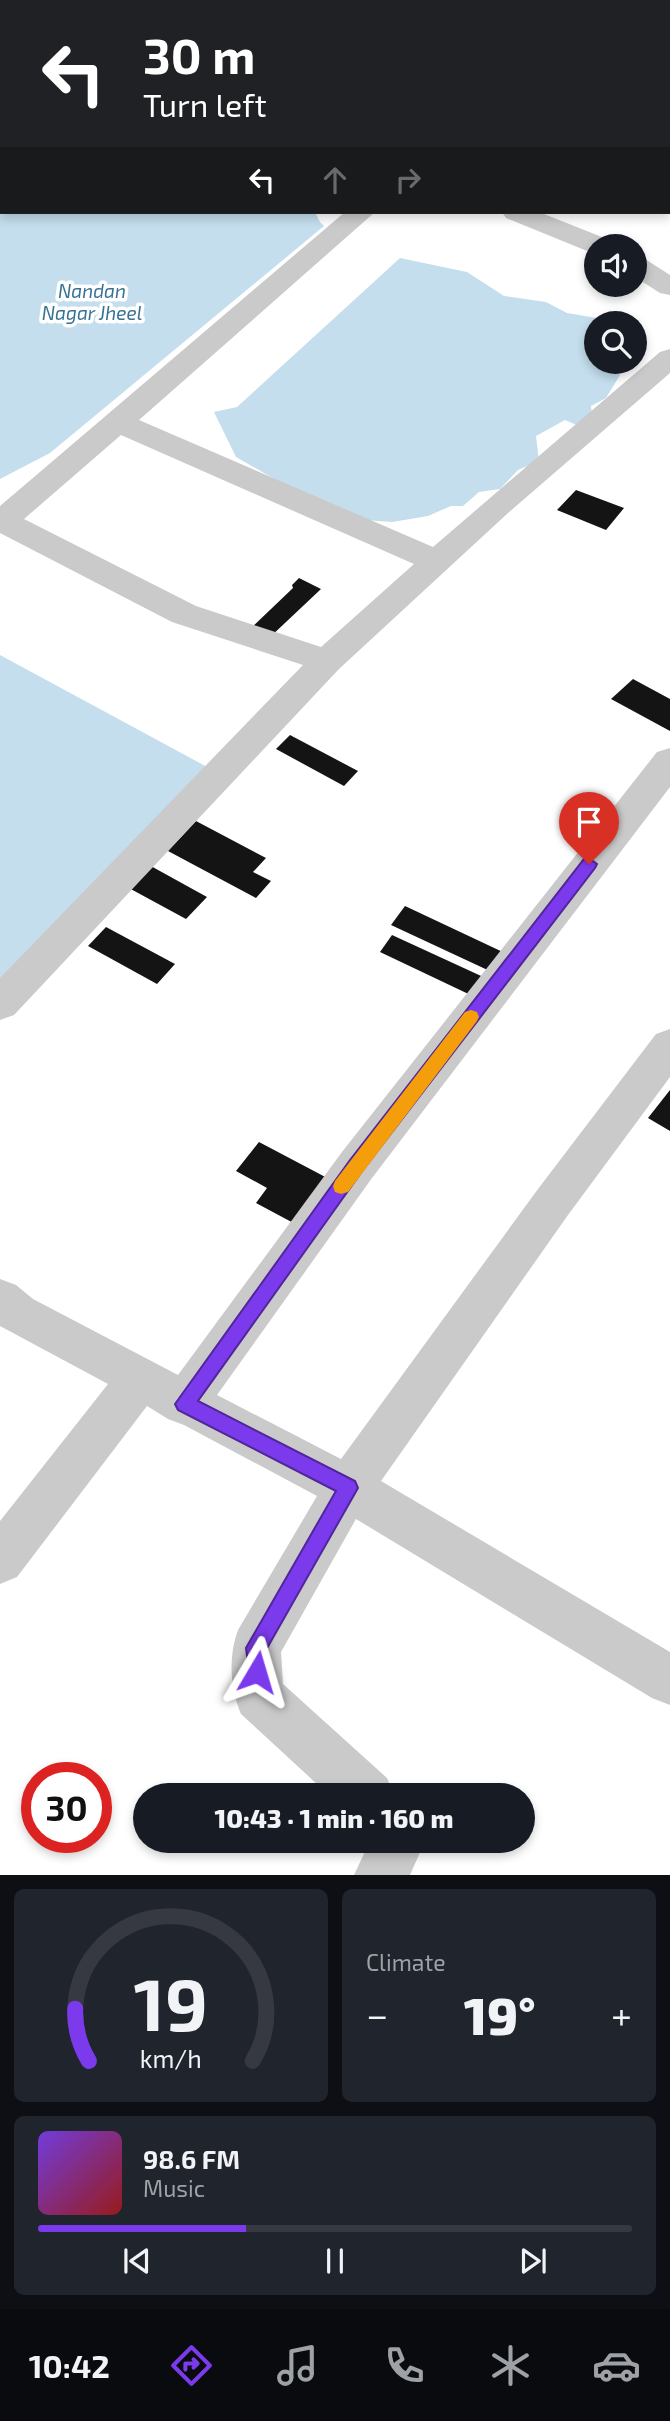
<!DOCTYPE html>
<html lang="en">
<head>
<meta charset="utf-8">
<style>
	body { margin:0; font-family:"Exo 2",sans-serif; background:#20242c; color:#f1f3f6; height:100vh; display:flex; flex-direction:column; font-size:26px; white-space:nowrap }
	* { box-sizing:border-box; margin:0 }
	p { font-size:23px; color:#9ea1a6 }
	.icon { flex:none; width:38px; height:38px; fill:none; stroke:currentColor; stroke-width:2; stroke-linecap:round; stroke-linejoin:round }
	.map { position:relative; height:1875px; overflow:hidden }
	.sheet { display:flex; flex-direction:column; gap:14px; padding:14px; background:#0d0f14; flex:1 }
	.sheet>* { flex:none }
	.guide { position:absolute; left:0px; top:0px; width:670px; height:214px; box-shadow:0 4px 10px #0003; background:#202124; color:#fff; overflow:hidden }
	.buttons { position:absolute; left:584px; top:234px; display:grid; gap:14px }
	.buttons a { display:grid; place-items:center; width:63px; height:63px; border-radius:50%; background:#171b24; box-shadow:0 4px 10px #0003; font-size:35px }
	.speed { position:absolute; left:21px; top:1762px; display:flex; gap:14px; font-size:35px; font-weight:700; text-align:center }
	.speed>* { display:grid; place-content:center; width:91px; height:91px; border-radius:50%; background:#171b24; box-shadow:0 4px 10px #0003; line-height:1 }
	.speed .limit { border:10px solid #d22; background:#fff; color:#111 }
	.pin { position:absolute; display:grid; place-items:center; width:60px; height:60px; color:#fff; margin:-72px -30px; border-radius:50% 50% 50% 0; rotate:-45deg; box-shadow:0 0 7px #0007 }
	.pin .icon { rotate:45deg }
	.me { position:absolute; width:77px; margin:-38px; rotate:7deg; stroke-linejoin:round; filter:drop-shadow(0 0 5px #0008) }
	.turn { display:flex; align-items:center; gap:24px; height:147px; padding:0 28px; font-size:32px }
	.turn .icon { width:91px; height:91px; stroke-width:2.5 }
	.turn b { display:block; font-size:49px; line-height:60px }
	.lanes { display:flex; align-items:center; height:66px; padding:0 28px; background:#0003; justify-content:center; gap:35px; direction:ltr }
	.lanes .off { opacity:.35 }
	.big { font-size:52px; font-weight:800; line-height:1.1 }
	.sheet .card { flex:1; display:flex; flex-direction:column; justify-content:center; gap:10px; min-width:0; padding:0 24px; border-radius:10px; background:#20242c }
	.sheet .dial { align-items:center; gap:0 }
	.dial svg { height:182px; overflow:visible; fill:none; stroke:#363941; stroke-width:7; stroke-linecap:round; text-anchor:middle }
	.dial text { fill:#f1f3f6; stroke:none }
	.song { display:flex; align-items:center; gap:21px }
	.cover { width:84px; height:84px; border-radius:10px; background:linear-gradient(135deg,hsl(260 70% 55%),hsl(0 70% 35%)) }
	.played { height:7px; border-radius:4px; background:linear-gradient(90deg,#7c3aed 35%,#363941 35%) }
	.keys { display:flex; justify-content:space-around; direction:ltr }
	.heat { display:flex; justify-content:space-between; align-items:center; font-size:38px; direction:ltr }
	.sheet .tiles { flex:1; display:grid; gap:14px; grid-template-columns:1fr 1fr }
	.card:last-child { grid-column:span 2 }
	.trip { position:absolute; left:133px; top:1783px; width:402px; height:70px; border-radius:35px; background:#171b24; box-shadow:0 4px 10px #0003; font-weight:800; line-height:70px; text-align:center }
	.tab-bar { display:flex; height:112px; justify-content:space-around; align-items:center; background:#090b0e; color:#9ea1a6 }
	.tab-bar .icon { width:49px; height:49px }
	.tab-bar .selected { color:#7c3aed }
	.tab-bar b { font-size:32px; color:#f1f3f6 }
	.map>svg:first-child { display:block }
	.water { fill:#c4deed }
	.building { fill:#141414 }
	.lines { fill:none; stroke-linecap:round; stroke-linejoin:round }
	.minor { fill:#cacaca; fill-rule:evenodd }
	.route { fill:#7c3aed; stroke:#51269a; stroke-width:2 }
	.slow { fill:#f59e0b }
	.labels { text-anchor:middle; stroke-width:7; stroke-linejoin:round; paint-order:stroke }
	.far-water-label { font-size:19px; font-style:italic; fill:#377294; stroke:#fff }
</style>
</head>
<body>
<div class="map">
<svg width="670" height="1875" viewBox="0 0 670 1875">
	<rect width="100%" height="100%" fill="#fff"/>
	<g class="water">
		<path d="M0 0H542L2 2V212H315L320 222 324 226 50 453 0 479Z"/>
		<path d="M400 258 467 272 504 296 546 302 567 313 603 319V324H597V362H612L620 375 606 398 591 406 592 415 581 427 565 420 536 436 539 461 518 470 500 489 479 492 463 506H451L428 516 392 522 365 520 330 511 236 457 214 412 237 407Z"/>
		<path d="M0 655 209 768 0 985Z"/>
	</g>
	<g class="building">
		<path d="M576 490 624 508 606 530 557 510Z"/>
		<path d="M299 578 321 589 268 639 249 630 293 588 292 585Z"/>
		<path d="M633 679 670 699V731L611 699Z"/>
		<path d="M290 735 358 771 344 786 276 749Z"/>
		<path d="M196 821 266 858 253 872 271 881 256 898 168 851Z"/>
		<path d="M149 865 207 897 186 919 127 887Z"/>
		<path d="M405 906 507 954 494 973 391 925Z"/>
		<path d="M106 927 175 964 157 984 88 946Z"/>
		<path d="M392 935 492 981 479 999 380 952Z"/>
		<path d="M670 1090V1131L648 1118Z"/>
		<path d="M259 1142 331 1180 299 1226 256 1203 267 1188 236 1171Z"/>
	</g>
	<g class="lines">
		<g class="minor">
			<path d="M592 0H617L590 2Z"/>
			<rect x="668" y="72" width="2" height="14"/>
			<path d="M345 212H375L139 420 433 547 660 352 670 349V373L508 513 339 669 14 1015 0 1020V978L303 665 172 622 0 533V506ZM121 435 414 564 321 647 196 606 24 519Z"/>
			<path d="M502 212H539L612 241 616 247H597V254L592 253 506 218Z"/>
			<path d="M635 257 645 259 670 275V295L660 293 635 277Z"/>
			<path d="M670 748V787L372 1178 217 1395 341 1459 538 1189 656 1034 670 1029V1077L568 1215 381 1481 670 1652V1705L652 1698 356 1519 281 1652 283 1684 387 1778 395 1796H330L241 1714C230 1688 228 1657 238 1630L317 1496 184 1425 168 1419 147 1406 17 1577 0 1584V1521L108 1384 0 1326V1279L16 1285 33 1299 178 1375 342 1152 657 752Z"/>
			<path d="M370 1841H425L410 1875H354Z"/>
		</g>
	</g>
	<path class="route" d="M589 858 597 864 595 868 363 1170 198 1401 355 1481 358 1488 266 1650 268 1672 265 1679 257 1682 250 1679 246 1648 336 1491 178 1410 175 1404 350 1160 584 859Z"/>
	<path class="slow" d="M471 1010 477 1012 479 1017 477 1021 348 1192 341 1194 335 1192 333 1186 335 1181 465 1012Z"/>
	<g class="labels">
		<g class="far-water-label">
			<text x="92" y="298">Nandan<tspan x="92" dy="22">Nagar Jheel</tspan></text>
		</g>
	</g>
</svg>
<div class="buttons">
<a><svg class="icon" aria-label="sound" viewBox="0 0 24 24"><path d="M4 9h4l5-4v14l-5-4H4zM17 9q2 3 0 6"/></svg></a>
<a><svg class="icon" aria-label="search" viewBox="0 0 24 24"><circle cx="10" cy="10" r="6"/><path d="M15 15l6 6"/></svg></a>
</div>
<div class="speed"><div class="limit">30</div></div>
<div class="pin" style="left:589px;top:864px;background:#d93025"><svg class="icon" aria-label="arrive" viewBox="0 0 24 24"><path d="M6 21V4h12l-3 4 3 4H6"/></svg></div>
<svg class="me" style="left:257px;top:1672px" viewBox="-20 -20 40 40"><path d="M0-17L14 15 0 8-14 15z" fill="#7c3aed" stroke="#fff" stroke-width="4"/></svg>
<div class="trip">10:43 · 1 min · 160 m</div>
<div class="guide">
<div class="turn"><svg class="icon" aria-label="left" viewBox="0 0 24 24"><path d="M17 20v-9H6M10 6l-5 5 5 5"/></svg><div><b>30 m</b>Turn left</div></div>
<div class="lanes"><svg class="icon" aria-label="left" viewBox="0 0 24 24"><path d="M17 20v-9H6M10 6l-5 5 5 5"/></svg><svg class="icon off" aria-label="ahead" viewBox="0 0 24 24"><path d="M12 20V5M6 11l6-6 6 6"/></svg><svg class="icon off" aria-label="right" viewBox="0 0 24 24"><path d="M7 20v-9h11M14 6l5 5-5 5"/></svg></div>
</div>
</div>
<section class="sheet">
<div class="tiles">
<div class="card dial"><svg viewBox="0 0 100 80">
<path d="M14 69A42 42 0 1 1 86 69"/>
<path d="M14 69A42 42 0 0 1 8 46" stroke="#7c3aed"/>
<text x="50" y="56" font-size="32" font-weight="700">19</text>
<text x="50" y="72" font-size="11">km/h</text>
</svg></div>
<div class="card"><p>Climate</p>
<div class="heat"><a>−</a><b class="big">19°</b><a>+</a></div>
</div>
<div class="card">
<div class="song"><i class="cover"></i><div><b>98.6 FM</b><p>Music</p></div></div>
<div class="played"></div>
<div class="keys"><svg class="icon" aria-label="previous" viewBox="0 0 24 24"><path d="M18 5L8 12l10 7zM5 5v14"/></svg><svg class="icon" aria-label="pause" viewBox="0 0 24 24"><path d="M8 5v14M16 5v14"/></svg><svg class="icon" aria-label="next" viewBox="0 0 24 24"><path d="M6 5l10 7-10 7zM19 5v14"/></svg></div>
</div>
</div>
</section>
<nav class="tab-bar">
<b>10:42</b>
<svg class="icon selected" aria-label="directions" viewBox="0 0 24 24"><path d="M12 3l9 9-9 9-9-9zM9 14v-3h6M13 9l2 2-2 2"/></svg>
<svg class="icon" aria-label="music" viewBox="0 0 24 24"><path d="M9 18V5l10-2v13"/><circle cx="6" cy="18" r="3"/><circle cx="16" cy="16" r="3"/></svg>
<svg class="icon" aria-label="phone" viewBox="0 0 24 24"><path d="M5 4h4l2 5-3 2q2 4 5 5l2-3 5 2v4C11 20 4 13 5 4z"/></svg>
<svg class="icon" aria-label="climate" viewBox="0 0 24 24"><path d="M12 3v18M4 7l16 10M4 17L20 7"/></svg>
<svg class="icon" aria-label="car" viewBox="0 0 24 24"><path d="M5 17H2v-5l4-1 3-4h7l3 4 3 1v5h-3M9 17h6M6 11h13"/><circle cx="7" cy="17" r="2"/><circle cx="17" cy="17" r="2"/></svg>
</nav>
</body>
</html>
